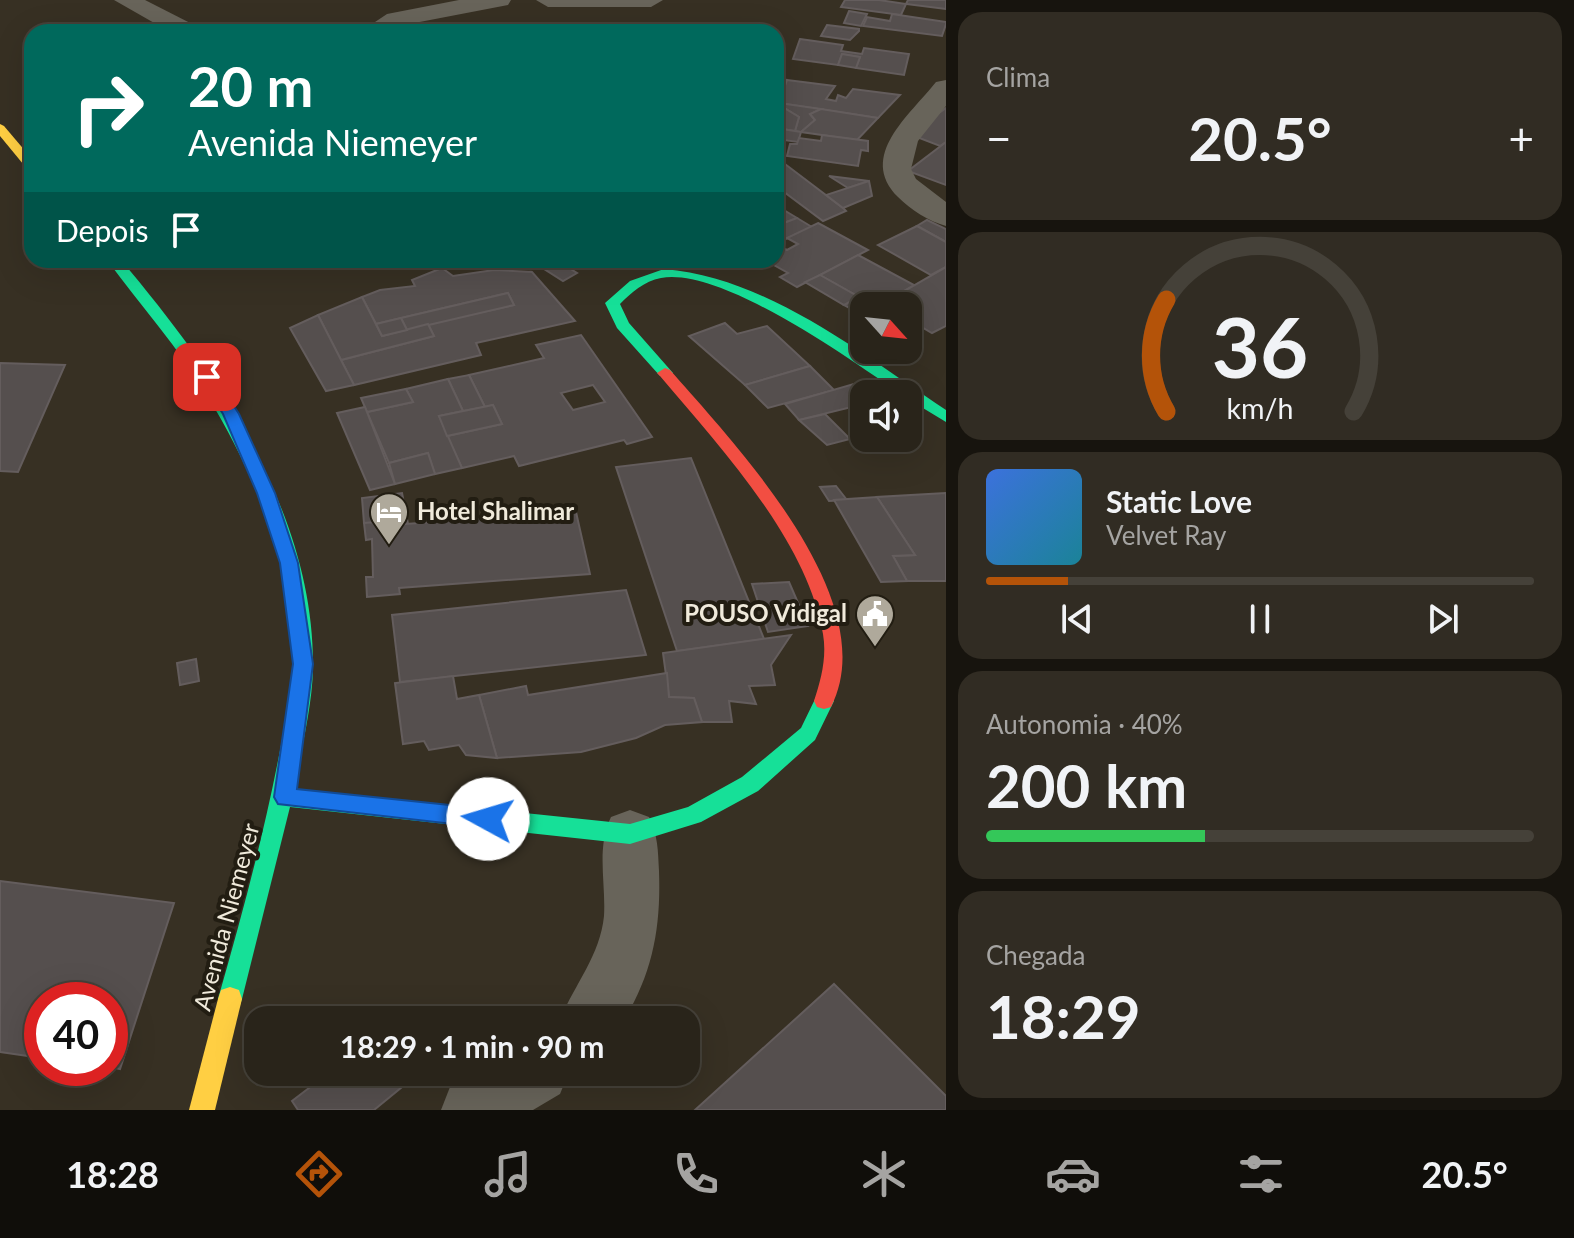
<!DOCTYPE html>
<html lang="pt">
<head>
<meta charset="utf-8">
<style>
	body { margin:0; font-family:Lato,sans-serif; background:#312c23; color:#f1f3f6; height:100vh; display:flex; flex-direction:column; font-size:30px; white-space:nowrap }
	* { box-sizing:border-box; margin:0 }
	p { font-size:26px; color:#a5a4a2 }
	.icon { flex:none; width:44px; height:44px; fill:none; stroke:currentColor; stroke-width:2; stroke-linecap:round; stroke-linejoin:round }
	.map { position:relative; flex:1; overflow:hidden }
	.sheet { display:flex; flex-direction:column; gap:12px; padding:12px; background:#17140e; width:628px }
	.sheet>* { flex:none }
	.guide { position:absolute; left:24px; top:24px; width:760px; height:244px; border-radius:24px; box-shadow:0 8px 32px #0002,0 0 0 2px #454139; background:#00695c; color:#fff; overflow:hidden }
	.needle { width:52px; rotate:117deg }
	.buttons { position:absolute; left:850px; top:292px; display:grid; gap:16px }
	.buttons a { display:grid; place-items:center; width:72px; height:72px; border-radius:16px; background:#29241a; box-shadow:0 8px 32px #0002,0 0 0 2px #454139; font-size:40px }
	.speed { position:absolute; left:24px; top:982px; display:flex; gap:16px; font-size:40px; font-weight:700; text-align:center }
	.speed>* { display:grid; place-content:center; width:104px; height:104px; border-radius:50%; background:#29241a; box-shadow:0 8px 32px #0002,0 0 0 2px #454139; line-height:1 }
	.speed .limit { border:12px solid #d22; background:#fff; color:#111 }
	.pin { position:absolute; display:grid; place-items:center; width:68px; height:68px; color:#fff; margin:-34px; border-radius:16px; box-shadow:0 4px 12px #0006 }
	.me { position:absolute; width:88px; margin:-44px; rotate:276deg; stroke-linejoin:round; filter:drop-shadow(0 0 6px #0008) }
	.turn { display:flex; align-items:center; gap:28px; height:168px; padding:0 32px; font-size:36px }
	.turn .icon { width:104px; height:104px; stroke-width:2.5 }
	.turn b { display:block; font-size:56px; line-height:68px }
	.then { display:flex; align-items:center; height:76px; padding:0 32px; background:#0003; gap:16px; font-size:30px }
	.big { font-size:60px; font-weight:700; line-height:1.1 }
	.sheet .card { flex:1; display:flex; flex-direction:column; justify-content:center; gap:12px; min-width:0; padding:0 28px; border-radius:24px; background:#312c23 }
	.sheet .dial { align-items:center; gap:0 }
	.dial svg { height:208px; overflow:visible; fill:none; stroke:#454139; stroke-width:7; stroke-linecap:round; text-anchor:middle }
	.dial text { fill:#f1f3f6; stroke:none }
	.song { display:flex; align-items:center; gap:24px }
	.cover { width:96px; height:96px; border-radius:12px; background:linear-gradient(135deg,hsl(220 70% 55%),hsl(190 70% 35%)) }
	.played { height:8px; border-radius:4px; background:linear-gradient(90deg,#b45309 15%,#454139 15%) }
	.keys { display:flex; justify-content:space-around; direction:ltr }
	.heat { display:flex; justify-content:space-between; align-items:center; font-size:44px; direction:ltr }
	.charge { height:12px; border-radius:6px; background:linear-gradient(90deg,#34c759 40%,#454139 0) }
	.trip { position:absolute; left:244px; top:1006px; width:456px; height:80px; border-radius:24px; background:#29241a; box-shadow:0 8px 32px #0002,0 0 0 2px #454139; font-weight:700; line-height:80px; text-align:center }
	.menu { display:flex; height:128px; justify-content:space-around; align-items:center; background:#100e0a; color:#a5a4a2 }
	.menu .icon { width:56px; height:56px }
	.menu .current { color:#b45309 }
	.menu b { font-size:36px; color:#f1f3f6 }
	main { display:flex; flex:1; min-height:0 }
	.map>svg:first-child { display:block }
	.building { fill:#554f4e; stroke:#645d5d; stroke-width:2; fill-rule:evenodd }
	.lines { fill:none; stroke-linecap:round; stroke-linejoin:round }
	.street { fill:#68645a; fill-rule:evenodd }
	.fast { fill:#16e098; fill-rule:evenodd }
	.slow { fill:#ffcf43; fill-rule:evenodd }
	.jam { fill:#f24e42; fill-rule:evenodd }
	.route { fill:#1a73e8; stroke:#114b97; stroke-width:2 }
	.labels { text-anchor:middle; stroke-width:8; stroke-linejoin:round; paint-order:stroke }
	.poi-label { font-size:24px; font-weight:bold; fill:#f0eadb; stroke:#221d12; text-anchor:start }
	.street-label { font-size:24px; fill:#f0eadb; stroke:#221d12 }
</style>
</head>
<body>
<main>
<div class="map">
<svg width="946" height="1110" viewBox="0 0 946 1110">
	<rect width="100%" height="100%" fill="#373023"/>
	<g class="building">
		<path d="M845 0H879L906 4 901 15 841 7Z"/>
		<path d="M908 0H946V9L906 4Z"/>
		<path d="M849 11 867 14 861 26 844 23Z"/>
		<path d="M892 14 946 22V24L942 36 863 26 867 17 890 21Z"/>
		<path d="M827 25 859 29V31L850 40 821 36Z"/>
		<path d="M800 39 843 45 841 51 862 54 864 48 909 54 904 75 856 68 860 57 842 54 838 65 793 59Z"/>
		<path d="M842 54 860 57 856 68 838 65Z"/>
		<path d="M776 79 787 80 779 103H776Z"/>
		<path d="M787 80 835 86 826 99 836 101 838 95 846 98 853 89 900 95 878 118 779 103Z"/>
		<path d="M776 103H779L821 109 810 114 815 120 801 132 795 131 799 117Z"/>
		<path d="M776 103 799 117 795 131 776 128Z"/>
		<path d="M946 108V142L940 146 909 134Z"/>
		<path d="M821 109 878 118 857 140 801 132 815 120 810 114Z"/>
		<path d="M776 128 801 132 798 142 776 139Z"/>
		<path d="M822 135 868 141V151L861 150 858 166 787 156 790 144H797L799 138 821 141Z"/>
		<path d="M946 142V185L908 171Z"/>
		<path d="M781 161 843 208 846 211 823 221 776 186V162Z"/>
		<path d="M829 176 869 181 848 188Z"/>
		<path d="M869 181 872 196 843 208 826 195Z"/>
		<path d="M776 206H777L797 218 776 226Z"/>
		<path d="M797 218 812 227 781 241 776 238V226Z"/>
		<path d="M927 220 946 229V242L917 226Z"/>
		<path d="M818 223 868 250 797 287 780 277 788 273 765 260H776V244L787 250 798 244 787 238Z"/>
		<path d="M917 226 946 242V267L931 275 878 245Z"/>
		<path d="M858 255 914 285 878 306H864L862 315 844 305 859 297 820 275Z"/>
		<path d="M463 260H519L529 269 472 265Z"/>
		<path d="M530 260H556L577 273 563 281Z"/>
		<path d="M946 267V326L932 333 908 319V306L882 304Z"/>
		<path d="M442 268 453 276 494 270 532 272 575 321 476 343 481 355 354 385 341 360 434 336 428 324 514 305 508 293 376 324 362 297 380 290 415 286 412 280Z"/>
		<path d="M820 275 859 297 844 305 805 282Z"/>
		<path d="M508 293 514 305 407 330 401 318Z"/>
		<path d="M362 297 382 336 428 324 434 336 341 360 318 315Z"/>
		<path d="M318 315 341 360 354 385 326 391 290 328Z"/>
		<path d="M401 318 407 330 382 336 376 324Z"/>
		<path d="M725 323 737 334 767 326 810 366 745 385 689 336Z"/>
		<path d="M581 335 652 437 627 444 624 440 519 466 514 456 462 468 447 436 502 424 493 405 485 407 469 375 544 358 536 345ZM593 385 605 402 573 410 561 393Z"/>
		<path d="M0 363 65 365 18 472 0 471Z"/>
		<path d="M810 366 834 390 768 408 745 385Z"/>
		<path d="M469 375 485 407 463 411 448 379Z"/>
		<path d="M448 379 463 411 439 416 462 468 435 474 428 453 389 463 367 412 413 402 406 389Z"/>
		<path d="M857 383 873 394H864V404L799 420 785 404Z"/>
		<path d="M406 389 413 402 367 412 361 398Z"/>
		<path d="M493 405 502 424 447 436 439 416Z"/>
		<path d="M365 407 395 484 370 490 337 413Z"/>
		<path d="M825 414 850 439 827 445 799 420Z"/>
		<path d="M428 453 435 474 395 484 389 463Z"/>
		<path d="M691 458 764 639 677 651 616 467Z"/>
		<path d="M836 486 847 500 829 501 820 487Z"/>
		<path d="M402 493 408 524 364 523 362 498Z"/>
		<path d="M946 493V581H907L893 556 915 555 877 497Z"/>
		<path d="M877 497 915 555 893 556 907 581 881 582 834 500Z"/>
		<path d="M576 512 590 574 399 588 400 594 367 597 366 577H373L372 539 366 540 364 523 390 521 391 525Z"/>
		<path d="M789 582 808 626 768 632 752 584Z"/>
		<path d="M626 590 646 655 400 682 392 615Z"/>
		<path d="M791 635 771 665 775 685 749 686 756 704 729 701 732 722H702L694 698 669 697 663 653Z"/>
		<path d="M196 659 199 681 180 685 177 663Z"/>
		<path d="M667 673 669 697 694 698 702 722 665 725 636 738 581 752 497 758 479 695 526 686 528 695Z"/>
		<path d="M453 676 457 699 479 695 497 758 466 755 459 745 429 750 424 741 403 744 395 683Z"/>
		<path d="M0 881 174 903 120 1069 110 1067V1000H42V1058L0 1052Z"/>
		<path d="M834 984 946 1096V1110H695Z"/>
		<path d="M330 1072H391L402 1087 374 1110H298L292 1101Z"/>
	</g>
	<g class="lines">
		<g class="street">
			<path d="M114 0H145L198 27 202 32H170Z"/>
			<path d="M459 0H511L508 5 404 25 393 32H353L357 27 372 24 387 14Z"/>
			<path d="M536 0H663L651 7H548Z"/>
			<path d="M946 80V106L918 141 911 169 916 179 946 202V226C928 221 911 210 898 197 857 156 910 115 936 82Z"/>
			<path d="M630 810 649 817C658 835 658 851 659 871 661 927 653 972 624 1020H560C574 985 600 956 604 916 606 883 596 848 611 817Z"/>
			<path d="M477 1072H569L560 1094 533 1110H441L450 1087Z"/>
		</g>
		<g class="fast">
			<path d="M107 260H121C217 374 315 513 313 669 312 708 301 750 294 789L630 824 688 807 742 777 801 728 817 695 824 693 831 695 834 701 815 740 758 791 701 822 630 844 290 807 242 999 239 1008 230 1011 221 1008 218 999C242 915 265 831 281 745 285 719 293 693 293 667 294 572 257 477 208 397 179 348 141 306 107 260Z"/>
			<path d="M664 269C769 278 861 354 946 410V422L908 399V394H901C849 359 722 267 661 278 644 281 631 293 620 304L629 323 673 373 670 376H660L617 328 605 303 630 281Z"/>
		</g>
		<g class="slow">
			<path d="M0 124 4 126 32 159V171L28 170 0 136Z"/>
			<path d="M230 987 239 990 242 999 215 1110H189L218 999 221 990Z"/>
		</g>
		<path class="jam" d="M665 368 670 370C735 444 885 601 831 707L824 709 817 707 814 701C821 680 827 657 823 634 807 540 720 447 660 376L657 373Z"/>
	</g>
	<path class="route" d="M207 372 213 373 239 414 275 493 298 563 313 664 297 789 488 809 496 812 499 819 496 826 488 828 278 804 274 797 293 664 280 563 257 493 223 414 200 377Z"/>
	<defs>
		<symbol id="hotel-pin" viewBox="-11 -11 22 30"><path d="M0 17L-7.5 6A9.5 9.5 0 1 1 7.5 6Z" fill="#afa99b" stroke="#221d12"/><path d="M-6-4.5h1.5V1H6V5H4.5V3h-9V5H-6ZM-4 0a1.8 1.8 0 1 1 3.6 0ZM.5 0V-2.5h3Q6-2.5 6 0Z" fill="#fff"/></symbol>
		<symbol id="civic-pin" viewBox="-11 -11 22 30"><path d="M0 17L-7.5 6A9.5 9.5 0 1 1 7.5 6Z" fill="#afa99b" stroke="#221d12"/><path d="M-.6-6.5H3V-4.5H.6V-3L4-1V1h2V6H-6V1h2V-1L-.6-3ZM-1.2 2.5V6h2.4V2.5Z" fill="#fff"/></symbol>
	</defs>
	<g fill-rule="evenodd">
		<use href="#hotel-pin" x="367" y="490" width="44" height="60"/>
		<use href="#civic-pin" x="853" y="592" width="44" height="60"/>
	</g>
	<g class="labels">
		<g class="poi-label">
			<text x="417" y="520">Hotel Shalimar</text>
			<text x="847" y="622" text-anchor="end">POUSO Vidigal</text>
		</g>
		<g class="street-label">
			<text transform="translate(227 917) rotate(-75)" y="8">Avenida Niemeyer</text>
		</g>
	</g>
</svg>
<div class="buttons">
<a><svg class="needle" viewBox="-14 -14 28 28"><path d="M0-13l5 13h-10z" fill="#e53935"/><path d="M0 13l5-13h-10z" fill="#a5a4a2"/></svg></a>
<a><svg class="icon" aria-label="sound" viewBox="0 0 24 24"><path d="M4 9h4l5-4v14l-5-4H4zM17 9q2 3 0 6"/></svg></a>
</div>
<div class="speed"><div class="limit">40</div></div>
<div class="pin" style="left:207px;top:377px;background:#d93025"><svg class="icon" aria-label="arrive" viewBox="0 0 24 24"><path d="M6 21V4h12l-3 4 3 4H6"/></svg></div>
<svg class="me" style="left:488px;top:819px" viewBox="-20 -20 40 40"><circle r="19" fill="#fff"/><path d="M0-13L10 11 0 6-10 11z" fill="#1a73e8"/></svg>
<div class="trip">18:29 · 1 min · 90 m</div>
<div class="guide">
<div class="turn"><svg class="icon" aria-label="right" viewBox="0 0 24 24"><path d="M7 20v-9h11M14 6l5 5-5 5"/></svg><div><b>20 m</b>Avenida Niemeyer</div></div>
<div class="then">Depois<svg class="icon" aria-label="arrive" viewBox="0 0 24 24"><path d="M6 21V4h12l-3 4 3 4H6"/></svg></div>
</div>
</div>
<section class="sheet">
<div class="card"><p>Clima</p>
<div class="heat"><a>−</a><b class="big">20.5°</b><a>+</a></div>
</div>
<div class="card dial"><svg viewBox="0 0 100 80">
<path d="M14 69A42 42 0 1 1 86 69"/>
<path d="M14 69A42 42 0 0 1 14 26" stroke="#b45309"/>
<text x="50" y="56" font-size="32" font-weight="700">36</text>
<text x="50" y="72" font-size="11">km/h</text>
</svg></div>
<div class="card">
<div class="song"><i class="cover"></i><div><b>Static Love</b><p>Velvet Ray</p></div></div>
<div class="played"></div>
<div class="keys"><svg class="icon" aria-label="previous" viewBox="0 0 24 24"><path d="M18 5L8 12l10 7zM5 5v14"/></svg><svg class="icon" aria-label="pause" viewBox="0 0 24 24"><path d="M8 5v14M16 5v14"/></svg><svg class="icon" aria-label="next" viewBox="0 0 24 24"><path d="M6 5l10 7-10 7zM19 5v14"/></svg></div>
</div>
<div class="card"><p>Autonomia · 40%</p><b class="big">200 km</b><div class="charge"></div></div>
<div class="card"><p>Chegada</p><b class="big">18:29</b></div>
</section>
</main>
<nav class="menu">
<b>18:28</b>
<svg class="icon current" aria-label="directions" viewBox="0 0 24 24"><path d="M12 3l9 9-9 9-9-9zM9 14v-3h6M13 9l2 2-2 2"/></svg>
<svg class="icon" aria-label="music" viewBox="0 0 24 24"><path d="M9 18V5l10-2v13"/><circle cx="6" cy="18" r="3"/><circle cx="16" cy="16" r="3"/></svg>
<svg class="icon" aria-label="phone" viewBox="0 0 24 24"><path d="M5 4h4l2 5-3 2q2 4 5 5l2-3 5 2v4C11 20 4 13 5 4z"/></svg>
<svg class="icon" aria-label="climate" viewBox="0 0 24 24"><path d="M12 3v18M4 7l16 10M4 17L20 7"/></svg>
<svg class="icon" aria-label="car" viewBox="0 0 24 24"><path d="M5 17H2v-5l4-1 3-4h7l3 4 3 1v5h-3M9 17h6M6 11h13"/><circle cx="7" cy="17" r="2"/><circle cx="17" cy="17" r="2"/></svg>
<svg class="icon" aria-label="filters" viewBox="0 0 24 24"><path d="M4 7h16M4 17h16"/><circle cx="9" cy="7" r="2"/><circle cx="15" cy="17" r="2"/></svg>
<b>20.5°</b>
</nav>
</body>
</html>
